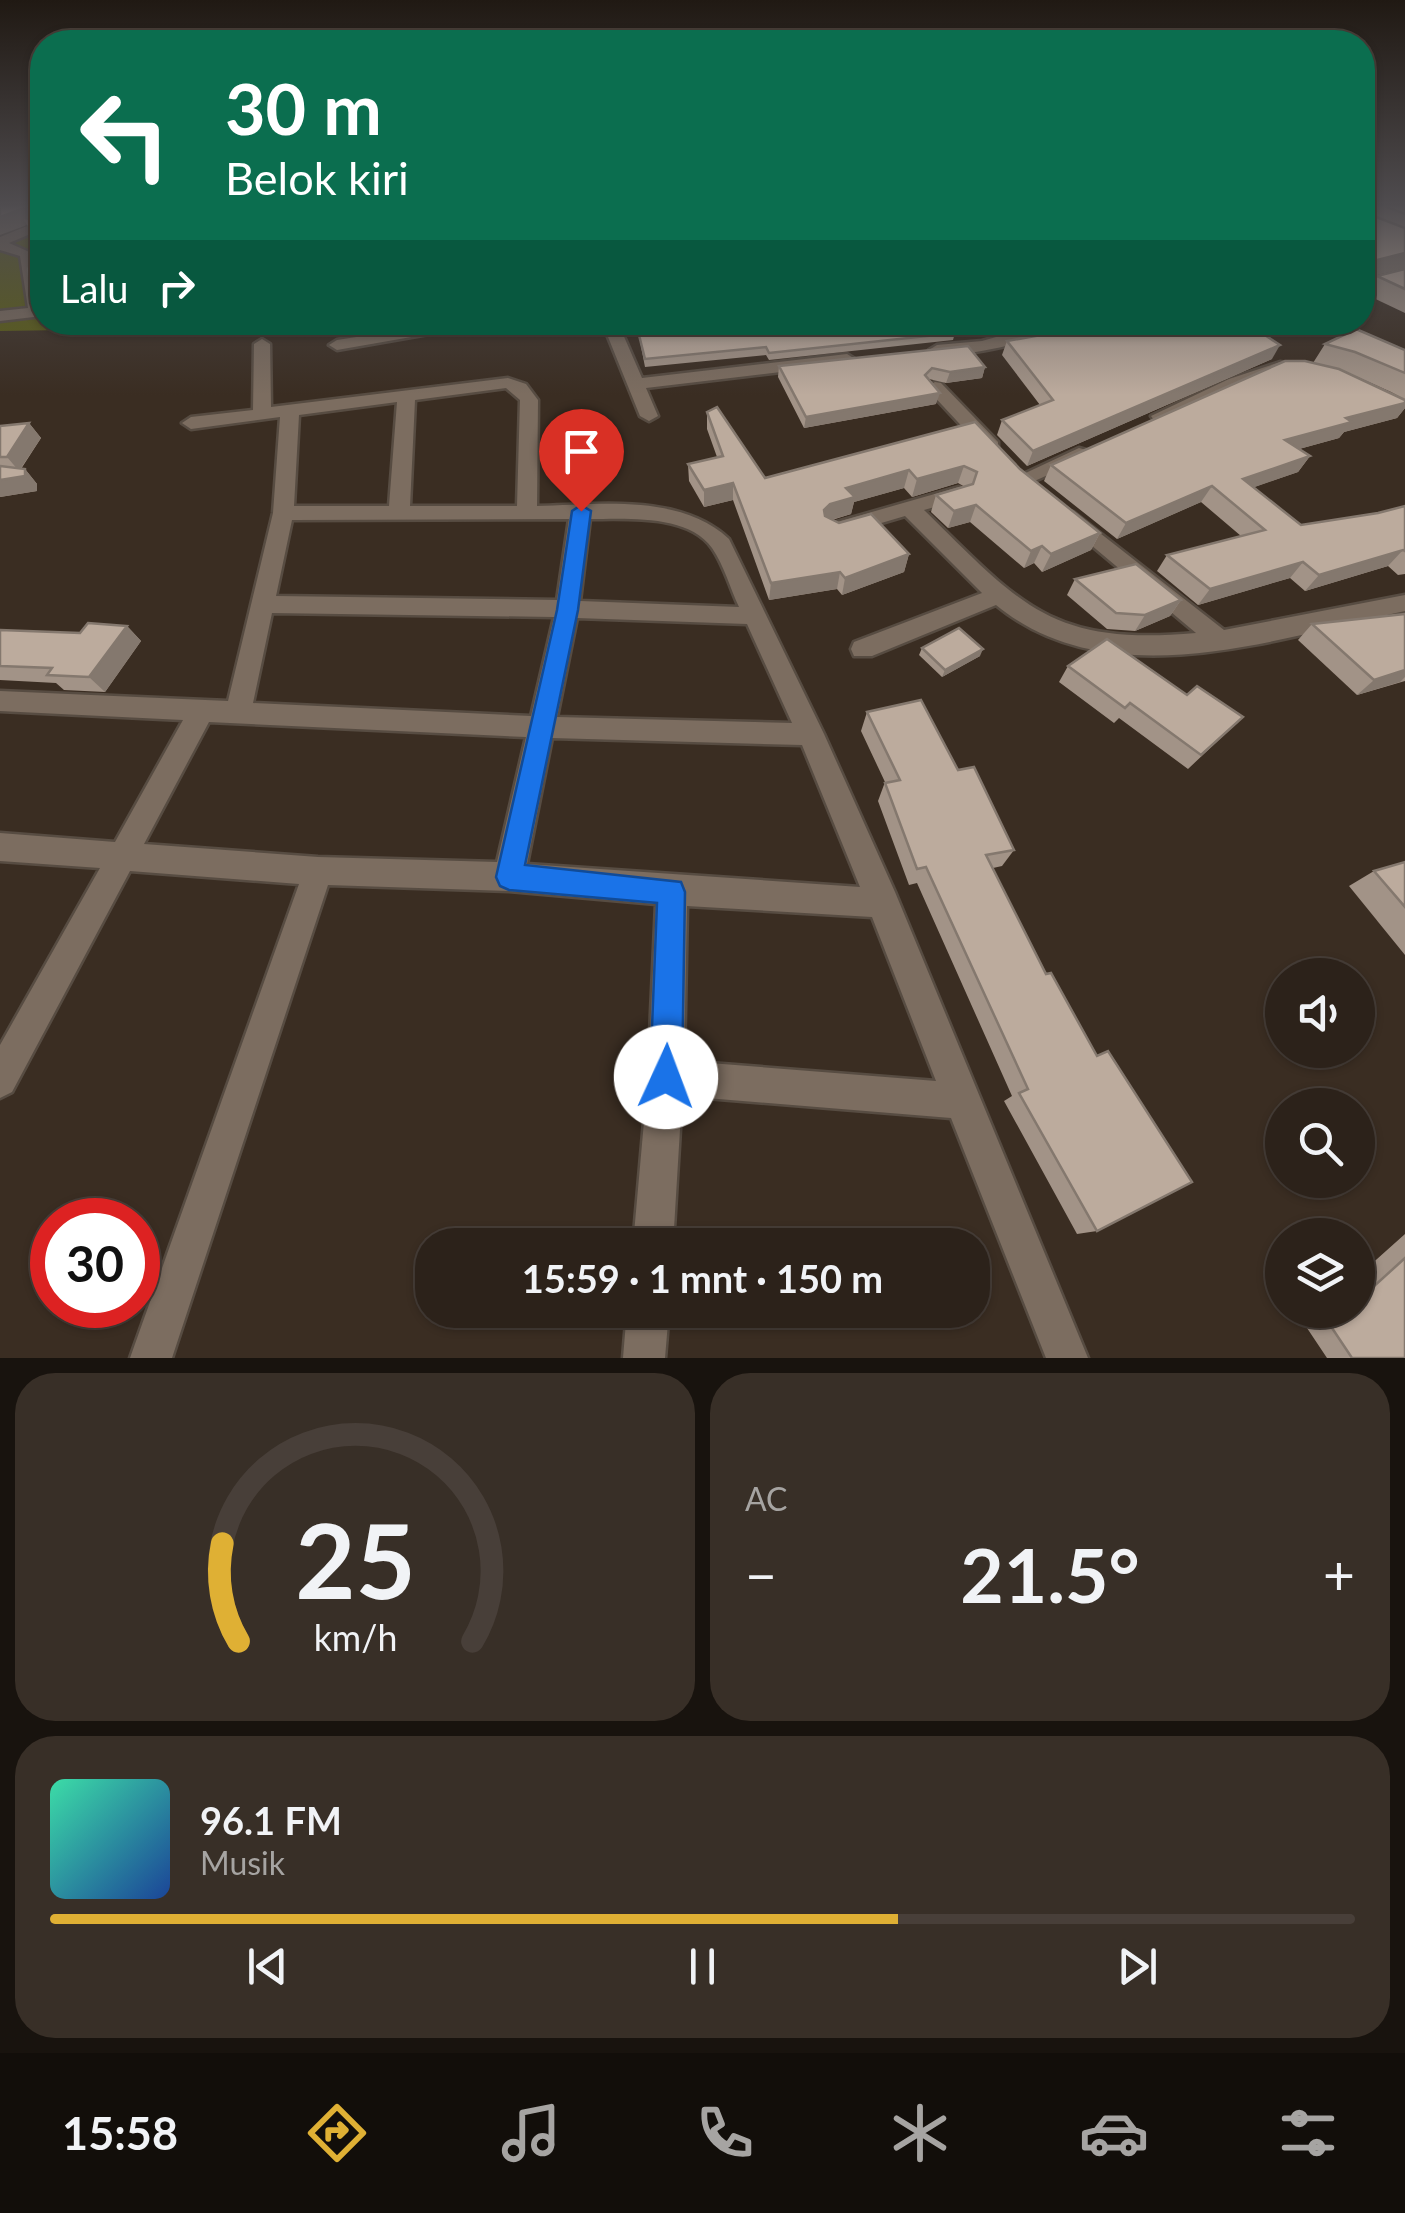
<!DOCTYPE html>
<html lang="id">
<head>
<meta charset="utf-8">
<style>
	body { margin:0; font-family:Lato,sans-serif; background:#382f27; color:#f1f3f6; height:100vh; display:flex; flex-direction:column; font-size:38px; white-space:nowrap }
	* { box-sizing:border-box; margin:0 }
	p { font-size:32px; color:#a6a4a2 }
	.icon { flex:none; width:55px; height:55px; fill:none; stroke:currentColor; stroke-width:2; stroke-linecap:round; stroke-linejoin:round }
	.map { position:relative; height:1358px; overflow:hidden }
	.panel { display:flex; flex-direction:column; gap:15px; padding:15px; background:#18130e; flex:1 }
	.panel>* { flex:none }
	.top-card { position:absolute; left:30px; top:30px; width:1345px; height:305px; border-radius:40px; box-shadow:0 2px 8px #0004,0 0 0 2px #483f39; background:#0b6e4f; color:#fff; overflow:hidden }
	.fabs { position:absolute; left:1265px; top:958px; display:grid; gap:20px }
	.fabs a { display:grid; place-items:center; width:110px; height:110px; border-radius:50%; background:#2c221a; box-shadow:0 2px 8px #0004,0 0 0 2px #483f39; font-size:50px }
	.speed { position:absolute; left:30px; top:1198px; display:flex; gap:20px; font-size:50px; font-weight:700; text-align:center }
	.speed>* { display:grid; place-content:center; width:130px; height:130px; border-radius:50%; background:#2c221a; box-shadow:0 2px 8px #0004,0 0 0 2px #483f39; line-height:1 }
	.speed .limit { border:15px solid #d22; background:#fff; color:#111 }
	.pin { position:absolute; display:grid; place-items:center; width:85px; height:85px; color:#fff; margin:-102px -42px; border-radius:50% 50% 50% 0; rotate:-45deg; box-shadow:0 0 10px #0007 }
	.pin .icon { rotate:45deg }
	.me { position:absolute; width:110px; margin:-55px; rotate:2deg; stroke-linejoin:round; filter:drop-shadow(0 0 8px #0008) }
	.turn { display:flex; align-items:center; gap:35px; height:210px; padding:0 30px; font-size:45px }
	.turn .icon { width:130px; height:130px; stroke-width:2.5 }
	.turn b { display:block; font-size:70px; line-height:85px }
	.then { display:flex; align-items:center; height:95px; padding:0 30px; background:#0003; gap:20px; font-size:38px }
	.big { font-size:75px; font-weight:700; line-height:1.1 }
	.panel .widget { flex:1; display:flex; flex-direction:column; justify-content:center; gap:15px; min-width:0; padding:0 35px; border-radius:40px; background:#382f27 }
	.panel .dial { align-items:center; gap:0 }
	.dial svg { height:260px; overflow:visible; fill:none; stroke:#483f39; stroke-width:7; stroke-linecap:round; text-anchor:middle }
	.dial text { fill:#f1f3f6; stroke:none }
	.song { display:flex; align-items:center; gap:30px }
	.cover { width:120px; height:120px; border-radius:15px; background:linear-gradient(135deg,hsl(160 70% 55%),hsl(220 70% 35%)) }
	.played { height:10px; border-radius:5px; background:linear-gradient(90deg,#dfb034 65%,#483f39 65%) }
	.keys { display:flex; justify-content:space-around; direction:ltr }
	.heat { display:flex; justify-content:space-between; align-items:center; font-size:55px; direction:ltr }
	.panel .tiles { flex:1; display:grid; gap:15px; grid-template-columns:1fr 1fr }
	.widget:last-child { grid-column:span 2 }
	.trip { position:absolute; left:415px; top:1228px; width:575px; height:100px; border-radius:40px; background:#2c221a; box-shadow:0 2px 8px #0004,0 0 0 2px #483f39; font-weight:700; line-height:100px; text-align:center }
	.tabs { display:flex; height:160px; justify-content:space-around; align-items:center; background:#120e0a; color:#a6a4a2 }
	.tabs .icon { width:70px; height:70px }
	.tabs .current { color:#dfb034 }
	.tabs b { font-size:45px; color:#f1f3f6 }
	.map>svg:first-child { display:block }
	.green { fill:#5c5f12 }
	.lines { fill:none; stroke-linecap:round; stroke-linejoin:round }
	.minor-casing { stroke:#574c42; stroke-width:5 }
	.minor { fill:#7c6d60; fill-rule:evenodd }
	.wall { fill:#a29387; fill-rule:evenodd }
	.shaded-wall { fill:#84786e }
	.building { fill:#bcab9d; stroke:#84786e; stroke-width:2.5 }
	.route { fill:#1a73e8; stroke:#114b97; stroke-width:2.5 }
</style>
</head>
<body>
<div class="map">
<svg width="1405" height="1358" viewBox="0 0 1405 1358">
	<rect width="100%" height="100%" fill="#3a2d22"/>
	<path class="green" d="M0 205H42V322L537 323 0 331Z"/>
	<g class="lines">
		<defs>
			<g id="minor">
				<path d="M42 220V229L9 243 34 254 42 316 0 321V311L28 308 20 256 0 250V237Z"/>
				<path d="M1405 270V279L1362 291V282Z"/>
				<path d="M454 322H497L337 350 329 345 337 340Z"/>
				<path d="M602 322H679L622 332 642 378 847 354 855 359 847 364 646 388 658 416 649 421 640 416Z"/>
				<path d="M1049 322H1076C1054 336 949 365 929 350L937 345 982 341Z"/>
				<path d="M262 339 270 344 271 407 508 378 526 384 538 400 537 506C598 505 680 493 729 539L824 734 895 892 1088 1358H1046L951 1118 682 1096 673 1245H633L648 1077 656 904 509 891 328 885 172 1358H130L299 884 130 871 12 1092 0 1098V1045L100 868 0 861V833L115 842 183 720 0 711V691L228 701 273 513 280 417 191 429 182 423 191 417 253 410 254 344ZM506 388 520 400 517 506H410L415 400ZM397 402 389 506H294L299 415ZM569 519 557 600 276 596 292 520ZM590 519C626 519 688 514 712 548 724 565 730 588 739 607L580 601ZM272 613 554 617 531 716 253 703ZM577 618 747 624 792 723 557 717ZM209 722 526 737 497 862 318 857 144 844ZM552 738 802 745 860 887 527 864ZM687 906 872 917 936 1081 684 1061Z"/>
				<path d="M1280 362 1286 363V371L1166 420H1154L1151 416 1229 379Z"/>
				<path d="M935 382 941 383 998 442V450H984L929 391 926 387Z"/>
				<path d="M1079 448 1086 450V458L1030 483H1016L1013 479Z"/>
				<path d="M959 487 969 493 966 498 924 510C1021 605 1051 646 1196 633L1066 524 1063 519 1066 514 1073 512 1224 630 1405 595V611C1277 638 1110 699 996 605L872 656H854L851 649 854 642 982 593 905 516 844 534 833 527 837 522Z"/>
				<path d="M627 1310H669L665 1358H623Z"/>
			</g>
		</defs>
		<use href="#minor" class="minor-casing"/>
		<use href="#minor" class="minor"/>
	</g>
	<g class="wall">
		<path d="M0 205H39L42 209V239L36 238 27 225Z"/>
		<path d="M1362 205H1405V268L1368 277 1362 285Z"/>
		<path d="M1405 269V313L1365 294 1377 276Z"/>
		<path d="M1030 328 1272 359 1027 466 997 435 1002 420 1040 405 1002 355 1007 341 1026 337Z"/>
		<path d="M638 331 955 333 953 340 769 360 766 355 645 367Z"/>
		<path d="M1325 344 1405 350V408L1397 418 1344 432 1339 438 1299 449 1310 456 1298 472 1254 487 1301 525 1378 513 1405 506V574L1398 575 1388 566 1305 591 1290 578 1198 605 1157 571 1167 555 1241 536 1201 502 1117 539 1044 481 1051 465 1313 363ZM1342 370 1391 392 1404 399Z"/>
		<path d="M779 366 985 367 982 378 946 383 929 379 936 404 804 428 778 377Z"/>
		<path d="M707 412 765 478 975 422 1020 469 1100 533 1091 550 1042 572 1034 563 1024 568 970 522 948 528 931 512 936 495 965 487 958 483 912 497 904 488 854 502 851 514 832 520 909 554 904 572 842 595 837 589 769 600 733 500 704 507 689 481 688 464 717 457 707 429Z"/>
		<path d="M29 423 41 438 21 469H25L37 484V491L0 497V426Z"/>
		<path d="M1075 579 1181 600 1170 616 1135 631 1107 629 1067 595Z"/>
		<path d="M1405 614V681L1357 695 1298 640 1312 624Z"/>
		<path d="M127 626 141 641 105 692 64 690 56 683 0 680V630L80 633Z"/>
		<path d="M922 648 980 656 942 677 919 655Z"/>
		<path d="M1068 666 1187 695 1243 717 1188 769 1119 718 1114 723 1059 682Z"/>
		<path d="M867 712 958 770 1014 850 1002 866 993 868 1097 1231 1077 1234 1004 1101 1012 1096 917 883 909 885 878 801 885 782 861 731Z"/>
		<path d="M1405 862V955L1349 886 1374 871Z"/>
		<path d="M1405 1234V1358H1327L1295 1310H1358V1276Z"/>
	</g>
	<g class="shaded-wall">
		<path d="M32 205H39L42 210 23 218 27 225 0 235V217Z"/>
		<path d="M1405 253V268L1368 277 1373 261Z"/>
		<path d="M42 281V302L30 283Z"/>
		<path d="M1017 322H1034L1016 328Z"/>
		<path d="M1280 345 1272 359 1027 466 1033 451Z"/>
		<path d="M985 367 982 378 946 383 950 372Z"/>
		<path d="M940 393 936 404 804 428 806 417Z"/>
		<path d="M1405 403V408L1397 418 1344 432 1339 438 1274 456 1285 440 1346 418Z"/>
		<path d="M29 423 41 438 19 471 7 457Z"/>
		<path d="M1310 456 1298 472 1232 495 1243 479Z"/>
		<path d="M964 466 958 483 912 497 917 479Z"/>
		<path d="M25 469 37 484V491L0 497V480Z"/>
		<path d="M909 470 904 488 854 502 851 514 827 521 824 510 846 488Z"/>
		<path d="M733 483V500L704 507V490Z"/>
		<path d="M1212 486 1201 502 1117 539 1126 523Z"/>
		<path d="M976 505 970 522 948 528 954 511Z"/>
		<path d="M1100 533 1091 550 1042 572 1051 554Z"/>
		<path d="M1042 546 1034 563 1024 568 1031 551Z"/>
		<path d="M1403 550 1388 566 1305 591 1319 575Z"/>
		<path d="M909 554 904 572 842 595 845 578Z"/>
		<path d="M1303 562 1290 578 1198 605 1210 589Z"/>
		<path d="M840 572 837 589 769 600 771 583Z"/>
		<path d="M1181 600 1170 616 1135 631 1145 615Z"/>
		<path d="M127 626 141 641 105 692 89 677Z"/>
		<path d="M983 649 980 656 942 677 945 670Z"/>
		<path d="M1405 670V677L1400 682 1357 695 1374 680Z"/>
	</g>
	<g class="building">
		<path d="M0 205H32L0 217Z"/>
		<path d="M1362 205H1370L1371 215 1405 228V253L1373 261 1370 273 1362 270Z"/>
		<path d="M1382 205H1405V214Z"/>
		<path d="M42 209V221L23 218Z"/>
		<path d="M42 241V281L30 283 28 269Z"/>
		<path d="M1405 269V289L1377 276Z"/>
		<path d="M720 322H947L955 333 769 353 766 347 645 359 638 331Z"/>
		<path d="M1044 322H1148L1166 327 1203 322H1245L1280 345 1033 451 1002 420 1053 400 1007 341 1035 336 1030 328Z"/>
		<path d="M1356 329 1405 350V373L1355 352 1325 344Z"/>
		<path d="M968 346 985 367 950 372 932 368 925 375 940 393 806 417 779 366Z"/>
		<path d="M1285 361H1305L1339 369 1405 400V403L1346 418 1352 422 1285 440 1310 456 1243 479 1301 525 1378 513 1405 506V551L1403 550 1319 575 1303 562 1210 589 1167 555 1265 530 1212 486 1126 523 1051 465Z"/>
		<path d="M717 407 765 478 975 422 1020 469 1100 533 1051 554 1042 546 1031 551 976 505 954 511 936 495 973 484 977 472 964 466 917 479 909 470 846 488 855 497 830 504 824 510 825 516 839 523 871 514 909 554 845 578 840 572 771 583 733 483 704 490 688 464 723 456 707 412Z"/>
		<path d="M29 423 7 457H0V426Z"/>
		<path d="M0 466 25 469V476L0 480Z"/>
		<path d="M1136 564 1181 600 1145 615 1116 613 1075 579Z"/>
		<path d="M1405 614V670L1374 680 1312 624Z"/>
		<path d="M88 623 127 626 89 677 47 675 52 668 0 666V630L80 633Z"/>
		<path d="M959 628 983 649 945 670 922 648Z"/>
		<path d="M1107 639 1187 695 1197 686 1243 717 1201 755 1130 703 1125 708 1068 666Z"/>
		<path d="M921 700 958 770 974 767 1014 850 986 855 1046 974 1051 973 1097 1056 1108 1051 1192 1182 1097 1231 1019 1093 1028 1089 926 867 917 869 885 783 900 780 867 712Z"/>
		<path d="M1405 862V907L1374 871Z"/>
		<path d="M1405 1258V1358H1352L1320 1310H1358V1279L1362 1277 1371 1289Z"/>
	</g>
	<linearGradient id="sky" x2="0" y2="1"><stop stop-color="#201913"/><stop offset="0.52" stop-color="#4f4c4f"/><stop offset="1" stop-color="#4f4c4f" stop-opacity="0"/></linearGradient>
	<rect width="1405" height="395" fill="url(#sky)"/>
	<path class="route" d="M581 505 591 511 578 610 525 865 681 882 685 892 682 1077 677 1088 666 1093 655 1088 650 1077 657 903 509 890 500 886 496 877 557 610 572 511Z"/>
</svg>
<div class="fabs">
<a><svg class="icon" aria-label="sound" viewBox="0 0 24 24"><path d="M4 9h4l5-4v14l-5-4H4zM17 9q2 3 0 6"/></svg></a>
<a><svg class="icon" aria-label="search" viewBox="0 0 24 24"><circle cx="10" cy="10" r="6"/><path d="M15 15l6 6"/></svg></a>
<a><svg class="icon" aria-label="layers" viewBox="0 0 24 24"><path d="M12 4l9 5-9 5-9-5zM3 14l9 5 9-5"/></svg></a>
</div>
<div class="speed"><div class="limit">30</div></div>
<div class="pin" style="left:581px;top:511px;background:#d93025"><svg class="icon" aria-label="arrive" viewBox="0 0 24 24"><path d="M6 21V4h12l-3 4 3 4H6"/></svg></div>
<svg class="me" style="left:666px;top:1077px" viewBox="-20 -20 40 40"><circle r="19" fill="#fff"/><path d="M0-13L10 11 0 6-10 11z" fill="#1a73e8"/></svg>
<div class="trip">15:59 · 1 mnt · 150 m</div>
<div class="top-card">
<div class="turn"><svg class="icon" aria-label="left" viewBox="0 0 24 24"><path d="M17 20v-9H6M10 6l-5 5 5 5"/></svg><div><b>30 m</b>Belok kiri</div></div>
<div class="then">Lalu<svg class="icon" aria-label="right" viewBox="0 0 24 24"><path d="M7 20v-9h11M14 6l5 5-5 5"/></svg></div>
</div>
</div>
<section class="panel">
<div class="tiles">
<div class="widget dial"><svg viewBox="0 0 100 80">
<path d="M14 69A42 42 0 1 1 86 69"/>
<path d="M14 69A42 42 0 0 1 9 39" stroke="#dfb034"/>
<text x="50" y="56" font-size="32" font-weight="700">25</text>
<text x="50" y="72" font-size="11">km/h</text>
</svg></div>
<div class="widget"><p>AC</p>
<div class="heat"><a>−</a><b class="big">21.5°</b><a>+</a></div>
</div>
<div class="widget">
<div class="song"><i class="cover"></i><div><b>96.1 FM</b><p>Musik</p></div></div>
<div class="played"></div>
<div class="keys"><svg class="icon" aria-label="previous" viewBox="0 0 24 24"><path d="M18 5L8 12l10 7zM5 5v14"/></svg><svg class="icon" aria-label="pause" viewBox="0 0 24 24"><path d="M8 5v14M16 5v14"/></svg><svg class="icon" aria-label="next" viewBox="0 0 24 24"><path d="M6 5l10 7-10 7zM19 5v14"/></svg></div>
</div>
</div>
</section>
<nav class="tabs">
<b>15:58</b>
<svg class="icon current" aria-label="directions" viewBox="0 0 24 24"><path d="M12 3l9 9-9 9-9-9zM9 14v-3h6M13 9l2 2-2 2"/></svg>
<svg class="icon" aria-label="music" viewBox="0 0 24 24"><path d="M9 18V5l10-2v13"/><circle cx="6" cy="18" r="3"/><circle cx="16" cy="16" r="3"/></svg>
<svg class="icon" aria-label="phone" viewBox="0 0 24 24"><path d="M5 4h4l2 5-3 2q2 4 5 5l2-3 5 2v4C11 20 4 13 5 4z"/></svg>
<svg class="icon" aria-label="climate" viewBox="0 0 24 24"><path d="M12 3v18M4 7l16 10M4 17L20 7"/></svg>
<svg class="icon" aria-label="car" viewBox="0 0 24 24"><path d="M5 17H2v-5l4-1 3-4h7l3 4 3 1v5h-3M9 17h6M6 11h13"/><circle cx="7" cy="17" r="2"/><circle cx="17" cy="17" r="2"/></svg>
<svg class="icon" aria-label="filters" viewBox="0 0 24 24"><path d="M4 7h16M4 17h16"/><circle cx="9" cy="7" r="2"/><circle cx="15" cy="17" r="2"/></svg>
</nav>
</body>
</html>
